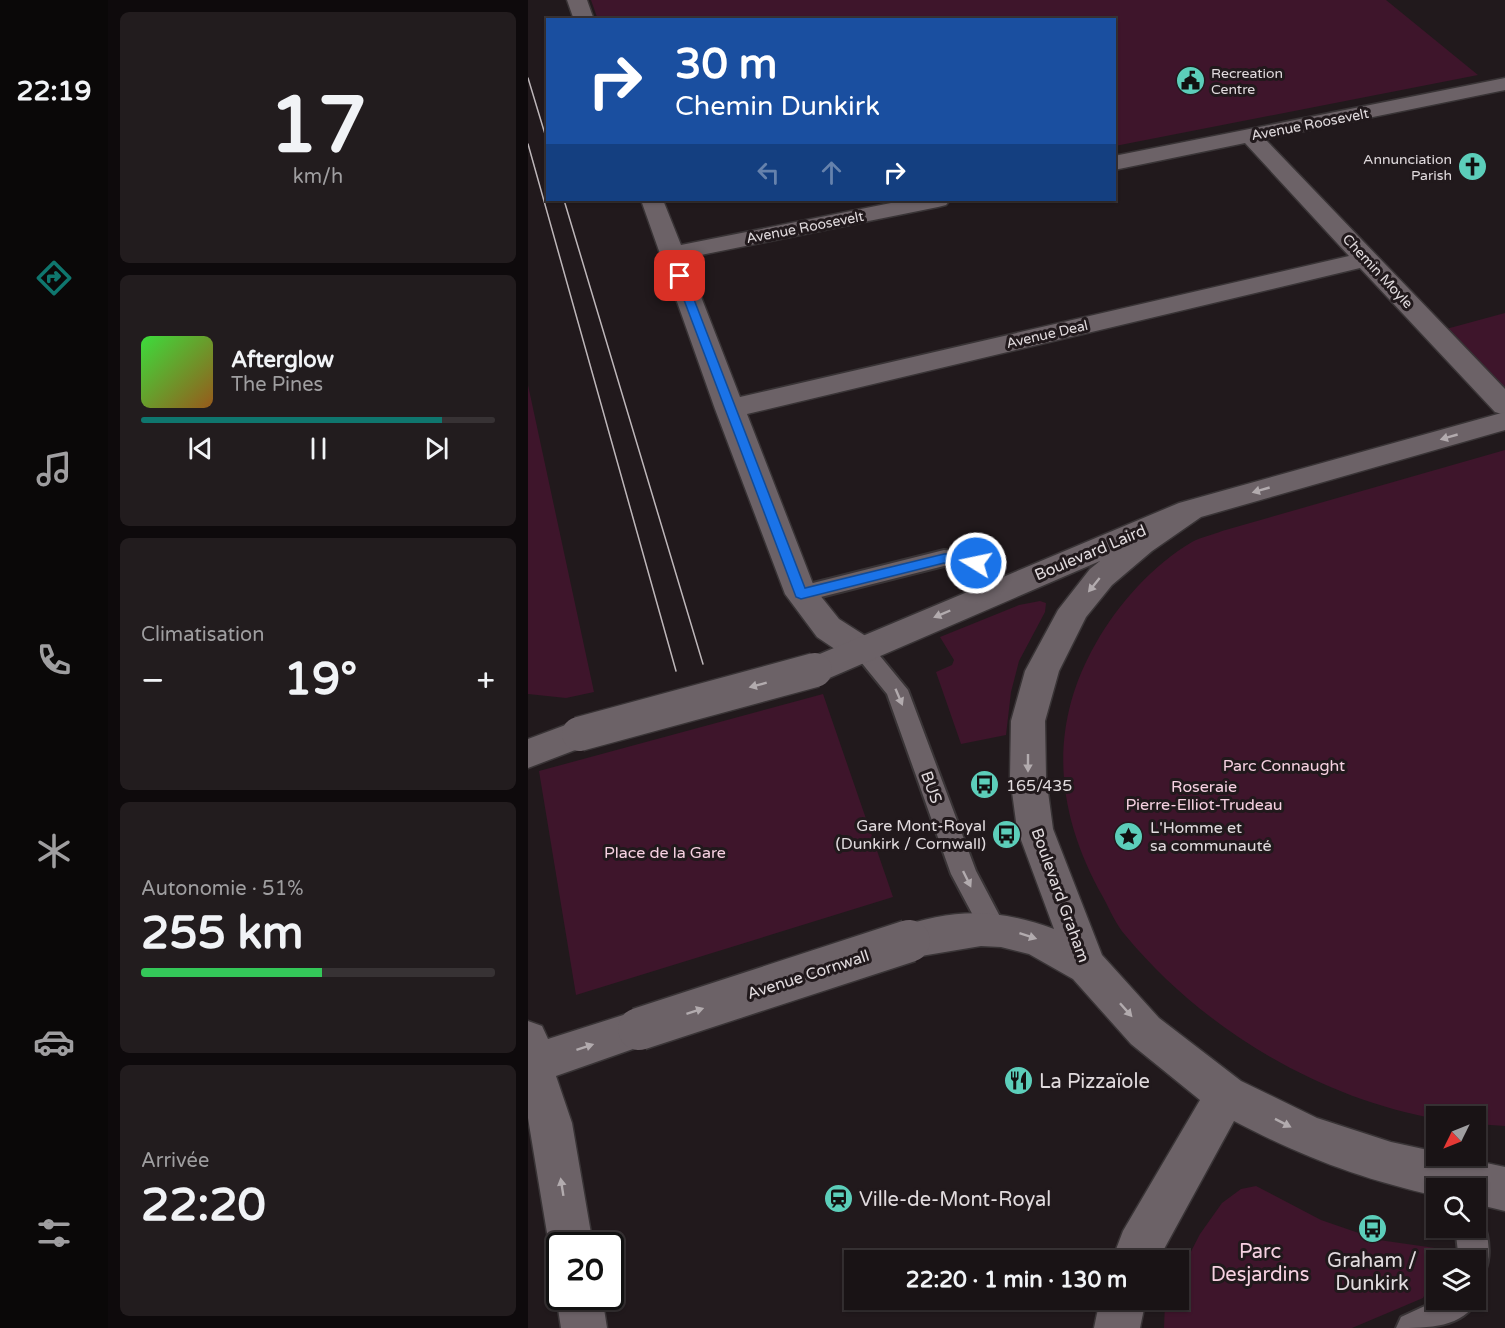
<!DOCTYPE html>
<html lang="fr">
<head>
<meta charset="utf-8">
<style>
	body { margin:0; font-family:"Varela Round",sans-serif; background:#221c1e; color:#f1f3f6; height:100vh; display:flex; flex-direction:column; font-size:22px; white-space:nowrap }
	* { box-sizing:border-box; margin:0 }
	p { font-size:20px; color:#9f9ea0 }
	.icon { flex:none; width:33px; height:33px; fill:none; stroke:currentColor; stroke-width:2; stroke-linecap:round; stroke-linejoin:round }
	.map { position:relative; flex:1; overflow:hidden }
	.sheet { display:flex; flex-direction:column; gap:12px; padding:12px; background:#0e0a0c; width:420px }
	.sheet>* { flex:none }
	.banner { position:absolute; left:18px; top:18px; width:570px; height:183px; border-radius:0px; box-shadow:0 2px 4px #0004,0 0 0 2px #373234; background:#1a4fa0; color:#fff; overflow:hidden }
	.needle { width:39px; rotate:227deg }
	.controls { position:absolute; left:898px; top:1106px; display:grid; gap:12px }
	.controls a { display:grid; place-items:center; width:60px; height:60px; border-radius:0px; background:#191315; box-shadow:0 2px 4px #0004,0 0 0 2px #373234; font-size:30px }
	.speed { position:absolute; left:18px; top:1232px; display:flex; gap:12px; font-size:30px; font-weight:700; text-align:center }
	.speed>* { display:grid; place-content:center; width:78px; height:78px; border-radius:50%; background:#191315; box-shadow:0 2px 4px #0004,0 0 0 2px #373234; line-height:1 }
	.speed .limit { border:3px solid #111; border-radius:9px; background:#fff; color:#111 }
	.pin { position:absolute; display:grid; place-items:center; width:51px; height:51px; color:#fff; margin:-26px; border-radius:12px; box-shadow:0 3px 9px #0006 }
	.me { position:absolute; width:66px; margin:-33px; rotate:280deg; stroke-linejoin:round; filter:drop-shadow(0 0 4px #0008) }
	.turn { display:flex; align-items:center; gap:21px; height:126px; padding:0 30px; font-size:27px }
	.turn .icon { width:78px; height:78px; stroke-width:2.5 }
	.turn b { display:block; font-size:42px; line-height:51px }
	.lanes { display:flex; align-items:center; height:57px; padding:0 30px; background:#0003; justify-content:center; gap:30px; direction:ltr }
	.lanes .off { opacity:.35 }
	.big { font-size:45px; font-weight:800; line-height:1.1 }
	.sheet .tile { flex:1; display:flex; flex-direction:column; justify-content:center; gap:9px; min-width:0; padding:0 21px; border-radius:9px; background:#221c1e }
	.sheet .dial { align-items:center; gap:0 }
	.dial b { font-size:78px; line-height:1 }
	.song { display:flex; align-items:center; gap:18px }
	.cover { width:72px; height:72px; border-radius:9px; background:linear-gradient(135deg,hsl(120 70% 55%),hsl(30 70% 35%)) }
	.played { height:6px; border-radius:3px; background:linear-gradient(90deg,#0f766e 85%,#373234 85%) }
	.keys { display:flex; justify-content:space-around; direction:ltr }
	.heat { display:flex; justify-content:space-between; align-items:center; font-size:33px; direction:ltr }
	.charge { height:9px; border-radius:4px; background:linear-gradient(90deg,#34c759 51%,#373234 0) }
	.trip { position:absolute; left:316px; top:1250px; width:345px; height:60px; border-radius:0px; background:#191315; box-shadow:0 2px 4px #0004,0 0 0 2px #373234; font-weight:800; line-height:60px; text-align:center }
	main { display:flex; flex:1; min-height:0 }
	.tab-bar { display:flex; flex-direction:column; width:108px; justify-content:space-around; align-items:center; background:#0a0808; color:#9f9ea0 }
	.tab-bar .icon { width:42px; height:42px }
	.tab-bar .on { color:#0f766e }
	.tab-bar b { font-size:27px; color:#f1f3f6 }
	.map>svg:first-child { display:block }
	.green { fill:#3e152b }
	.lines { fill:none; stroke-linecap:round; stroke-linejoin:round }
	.service-casing { stroke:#393436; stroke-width:4 }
	.minor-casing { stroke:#393436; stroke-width:3 }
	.tertiary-casing { stroke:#393436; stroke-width:3 }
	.service { fill:#6c6267; fill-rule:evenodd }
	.minor { fill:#6c6267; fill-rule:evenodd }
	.tertiary { fill:#6c6267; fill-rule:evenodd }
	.tram { stroke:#beb7ba; stroke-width:1.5 }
	.tertiary-bridge-far1-casing { stroke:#393436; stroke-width:37; stroke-linecap:butt }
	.tertiary-bridge-casing { stroke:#393436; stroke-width:45; stroke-linecap:butt }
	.tertiary-bridge-far1 { stroke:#6c6267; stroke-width:34 }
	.tertiary-bridge { stroke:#6c6267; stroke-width:42 }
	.oneway { fill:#b2abae }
	.route { fill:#1a73e8; stroke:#114b97; stroke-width:1.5 }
	.labels { text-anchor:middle; stroke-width:6; stroke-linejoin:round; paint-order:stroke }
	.far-poi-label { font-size:14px; fill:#e1dbde; stroke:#21191c; text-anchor:start }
	.far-street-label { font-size:14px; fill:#e1dbde; stroke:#21191c }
	.street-label { font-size:16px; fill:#e1dbde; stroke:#21191c }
	.park-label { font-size:16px; fill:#f6d1e1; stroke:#21191c }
	.poi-label { font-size:16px; fill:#e1dbde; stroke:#21191c; text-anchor:start }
	.near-poi-label { font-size:20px; fill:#e1dbde; stroke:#21191c; text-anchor:start }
	.near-park-label { font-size:20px; fill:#f6d1e1; stroke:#21191c }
</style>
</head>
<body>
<main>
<nav class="tab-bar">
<b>22:19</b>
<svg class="icon on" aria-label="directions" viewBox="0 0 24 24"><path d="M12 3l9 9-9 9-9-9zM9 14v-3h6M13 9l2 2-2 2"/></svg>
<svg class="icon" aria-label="music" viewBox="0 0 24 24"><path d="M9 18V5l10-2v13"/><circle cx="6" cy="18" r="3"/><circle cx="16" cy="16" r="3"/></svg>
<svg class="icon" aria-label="phone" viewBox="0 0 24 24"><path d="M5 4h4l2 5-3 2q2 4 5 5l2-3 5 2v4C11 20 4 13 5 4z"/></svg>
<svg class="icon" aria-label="climate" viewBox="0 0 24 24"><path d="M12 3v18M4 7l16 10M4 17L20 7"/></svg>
<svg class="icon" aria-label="car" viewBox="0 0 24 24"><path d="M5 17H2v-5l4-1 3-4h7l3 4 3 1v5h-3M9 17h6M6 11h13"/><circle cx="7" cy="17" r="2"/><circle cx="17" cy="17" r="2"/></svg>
<svg class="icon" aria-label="filters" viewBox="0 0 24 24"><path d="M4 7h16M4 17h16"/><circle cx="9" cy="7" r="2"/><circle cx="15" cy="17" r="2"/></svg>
</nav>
<section class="sheet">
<div class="tile dial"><b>17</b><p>km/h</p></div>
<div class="tile">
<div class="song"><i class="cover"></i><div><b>Afterglow</b><p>The Pines</p></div></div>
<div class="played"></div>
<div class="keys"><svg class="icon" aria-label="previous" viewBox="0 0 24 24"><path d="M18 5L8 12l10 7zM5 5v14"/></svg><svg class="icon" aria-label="pause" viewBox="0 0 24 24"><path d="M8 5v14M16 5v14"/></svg><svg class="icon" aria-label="next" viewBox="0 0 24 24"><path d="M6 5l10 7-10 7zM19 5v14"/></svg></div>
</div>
<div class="tile"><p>Climatisation</p>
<div class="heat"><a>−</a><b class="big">19°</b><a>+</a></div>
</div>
<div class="tile"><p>Autonomie · 51%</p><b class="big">255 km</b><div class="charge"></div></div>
<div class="tile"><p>Arrivée</p><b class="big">22:20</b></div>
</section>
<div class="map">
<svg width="977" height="1328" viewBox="0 0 977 1328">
	<rect width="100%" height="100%" fill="#21191c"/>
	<g class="green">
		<path d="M63 0H858L950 75 587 146 586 20H70Z"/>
		<path d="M977 313V406L907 332Z"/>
		<path d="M0 385 66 692 38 698 0 694Z"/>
		<path d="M977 450V1126L948 1124V1116H909V1119C791 1098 675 1029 598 936 588 925 582 910 575 897 528 814 519 728 568 643 590 604 625 565 664 542 673 537 684 535 694 531Z"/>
		<path d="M512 601 518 603 517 612 491 661 483 692 478 735 433 744 408 672 424 665 426 660 412 637 491 605Z"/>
		<path d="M295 694 365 897 48 995 11 771Z"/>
		<path d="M728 1186 793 1220 851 1240 907 1248 906 1277 895 1298 824 1328H636L637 1302 638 1299H651V1275L672 1234 694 1203 713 1189Z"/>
	</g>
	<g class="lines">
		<defs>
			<g id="service">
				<path d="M416 550C446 552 465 563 480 590L477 596C455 602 453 575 436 568 430 565 422 566 416 566L273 602 265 600 262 594 265 588 273 586Z"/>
				<path d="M335 643 343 645 380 690 448 871 478 928 474 936 465 940 456 936 423 874 359 694 324 651 327 645Z"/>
				<path d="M948 1214 953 1216C960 1233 964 1254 957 1271L948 1275V1260H931L927 1227H948Z"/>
				<path d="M948 1295 950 1299C935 1328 901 1328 868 1328L873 1317 912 1299H948Z"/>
			</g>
			<g id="minor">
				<path d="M39 0H59L66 20H46Z"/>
				<path d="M977 78V90L737 139 977 389V415L967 412 832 268 219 414 287 589 311 619 347 642 351 651 347 660 335 663 323 660 289 637 257 594 187 409 113 200H135L153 245 378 200H422L418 205 410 207 158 258 212 397 821 256 717 143 586 170V156Z"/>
			</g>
			<g id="tertiary">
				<path d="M977 412V430L673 517 624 551 584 585 558 617 531 671 517 721 518 777 525 829 574 955 631 1018 713 1081 789 1118 863 1142 909 1152V1155H921L977 1167V1211L948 1204V1188H909V1196C833 1179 775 1157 706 1121L630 1260H584L595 1231 672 1100 603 1044 545 979 501 954 473 947 453 946 381 958 367 953 362 941 367 929C423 908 470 908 526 929L489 829 482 777 483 721 497 671 530 610 562 569 572 561 299 679 287 683 275 679 270 670 275 661 651 503Z"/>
				<path d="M51 720 63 724 68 734 63 744 0 768V739Z"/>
				<path d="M111 1010 125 1016 131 1029 125 1042 28 1076 44 1123 65 1245H32V1263L27 1261 21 1245 0 1118V1021L14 1026 20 1039Z"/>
				<path d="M32 1288V1296H74L79 1328H33L28 1296Z"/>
				<path d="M572 1299H618L612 1328H566Z"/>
			</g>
		</defs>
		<use href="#service" class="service-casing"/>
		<use href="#minor" class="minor-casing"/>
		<use href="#tertiary" class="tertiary-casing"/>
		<use href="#service" class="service"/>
		<use href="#minor" class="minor"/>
		<use href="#tertiary" class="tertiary"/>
		<g class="tram">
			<path d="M0 78 20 144"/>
			<path d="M0 144 148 671"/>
			<path d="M36 200 175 664"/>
		</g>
		<defs>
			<path id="tertiary-bridge-far1" d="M51 734 287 670"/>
			<path id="tertiary-bridge" d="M111 1029 381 941"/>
		</defs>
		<use href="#tertiary-bridge-far1" class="tertiary-bridge-far1-casing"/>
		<use href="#tertiary-bridge" class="tertiary-bridge-casing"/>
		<use href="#tertiary-bridge-far1" class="tertiary-bridge-far1"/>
		<use href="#tertiary-bridge" class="tertiary-bridge"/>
	</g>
	<defs><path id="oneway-solid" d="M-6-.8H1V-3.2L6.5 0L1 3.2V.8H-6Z" transform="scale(1.5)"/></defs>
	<g class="oneway">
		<use href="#oneway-solid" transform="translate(921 437) rotate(164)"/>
		<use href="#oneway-solid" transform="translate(733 490) rotate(164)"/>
		<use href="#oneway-solid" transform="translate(566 585) rotate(129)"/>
		<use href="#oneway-solid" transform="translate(414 614) rotate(157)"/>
		<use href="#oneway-solid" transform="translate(230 685) rotate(165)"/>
		<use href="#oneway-solid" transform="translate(371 697) rotate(67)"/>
		<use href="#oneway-solid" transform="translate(500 763) rotate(90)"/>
		<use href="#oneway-solid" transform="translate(439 879) rotate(64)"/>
		<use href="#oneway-solid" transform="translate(500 936) rotate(18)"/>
		<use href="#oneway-solid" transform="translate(598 1010) rotate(48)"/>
		<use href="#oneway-solid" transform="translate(167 1011) rotate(-18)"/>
		<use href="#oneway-solid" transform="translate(57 1047) rotate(-18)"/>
		<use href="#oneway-solid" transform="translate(755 1123) rotate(27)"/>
		<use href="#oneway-solid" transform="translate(34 1187) rotate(-99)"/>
	</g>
	<path class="route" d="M152 273 157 276 277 588 416 554 436 553 453 560V567C445 568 427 563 416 563L273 599 268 597 147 276Z"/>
	<defs>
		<symbol id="civic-disc" viewBox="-11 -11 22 22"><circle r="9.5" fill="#5cceba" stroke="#21191c"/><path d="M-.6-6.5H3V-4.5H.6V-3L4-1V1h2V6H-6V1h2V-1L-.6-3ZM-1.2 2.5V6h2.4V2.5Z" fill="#111"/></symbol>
		<symbol id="church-disc" viewBox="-11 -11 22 22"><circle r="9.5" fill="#5cceba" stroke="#21191c"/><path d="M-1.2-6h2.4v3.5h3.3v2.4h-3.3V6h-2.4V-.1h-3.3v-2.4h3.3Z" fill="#111"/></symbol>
		<symbol id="bus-disc" viewBox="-11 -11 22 22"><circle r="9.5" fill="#5cceba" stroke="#21191c"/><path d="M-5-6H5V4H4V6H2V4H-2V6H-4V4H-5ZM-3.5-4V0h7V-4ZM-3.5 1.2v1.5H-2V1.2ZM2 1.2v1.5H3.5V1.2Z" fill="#111"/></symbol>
		<symbol id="sight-disc" viewBox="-11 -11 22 22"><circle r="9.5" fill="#5cceba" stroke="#21191c"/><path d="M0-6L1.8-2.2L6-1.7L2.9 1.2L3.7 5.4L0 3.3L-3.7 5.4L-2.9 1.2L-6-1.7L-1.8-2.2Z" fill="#111"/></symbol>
		<symbol id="restaurant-disc" viewBox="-11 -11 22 22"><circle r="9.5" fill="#5cceba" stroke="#21191c"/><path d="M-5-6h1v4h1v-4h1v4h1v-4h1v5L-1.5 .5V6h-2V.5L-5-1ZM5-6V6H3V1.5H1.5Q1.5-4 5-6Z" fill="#111"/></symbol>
		<symbol id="station-disc" viewBox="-11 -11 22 22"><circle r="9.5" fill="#5cceba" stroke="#21191c"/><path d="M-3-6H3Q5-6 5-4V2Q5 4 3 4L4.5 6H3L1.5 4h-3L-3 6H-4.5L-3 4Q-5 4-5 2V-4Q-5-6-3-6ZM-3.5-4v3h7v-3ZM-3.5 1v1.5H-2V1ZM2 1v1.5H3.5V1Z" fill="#111"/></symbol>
	</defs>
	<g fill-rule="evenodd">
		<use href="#civic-disc" x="646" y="64" width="33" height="33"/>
		<use href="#church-disc" x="928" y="150" width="33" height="33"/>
		<use href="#bus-disc" x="440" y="768" width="33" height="33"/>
		<use href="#bus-disc" x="462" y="818" width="33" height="33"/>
		<use href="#sight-disc" x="584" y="820" width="33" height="33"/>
		<use href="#restaurant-disc" x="474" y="1064" width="33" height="33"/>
		<use href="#station-disc" x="294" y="1182" width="33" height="33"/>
		<use href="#bus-disc" x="828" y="1212" width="33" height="33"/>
	</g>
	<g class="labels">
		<g class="far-poi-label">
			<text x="683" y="78">Recreation<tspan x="683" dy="16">Centre</tspan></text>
			<text x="924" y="164" text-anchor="end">Annunciation<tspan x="924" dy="16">Parish</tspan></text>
		</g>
		<g class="far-street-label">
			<text transform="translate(782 124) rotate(-11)" y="5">Avenue Roosevelt</text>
			<text transform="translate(277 227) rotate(-11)" y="5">Avenue Roosevelt</text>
			<text transform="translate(850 271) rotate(47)" y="5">Chemin Moyle</text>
			<text transform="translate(519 334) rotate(-13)" y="5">Avenue Deal</text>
		</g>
		<g class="street-label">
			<text transform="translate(562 552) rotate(-23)" y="6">Boulevard Laird</text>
			<text transform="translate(404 787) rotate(70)" y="6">BUS</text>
			<text transform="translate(533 895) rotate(70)" y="6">Boulevard Graham</text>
			<text transform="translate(280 974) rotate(-18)" y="6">Avenue Cornwall</text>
		</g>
		<g class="park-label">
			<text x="756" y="771">Parc Connaught</text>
			<text x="676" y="792">Roseraie<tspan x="676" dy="18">Pierre-Elliot-Trudeau</tspan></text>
			<text x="137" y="858">Place de la Gare</text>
		</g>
		<g class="poi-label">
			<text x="478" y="791">165/435</text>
			<text x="458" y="831" text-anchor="end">Gare Mont-Royal<tspan x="458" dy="18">(Dunkirk / Cornwall)</tspan></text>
			<text x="622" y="833">L'Homme et<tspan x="622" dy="18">sa communauté</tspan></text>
		</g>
		<g class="near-poi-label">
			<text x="511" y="1088">La Pizzaïole</text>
			<text x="331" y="1206">Ville-de-Mont-Royal</text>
			<text x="844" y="1267" text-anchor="middle">Graham /<tspan x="844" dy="23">Dunkirk</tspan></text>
		</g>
		<g class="near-park-label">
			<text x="732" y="1258">Parc<tspan x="732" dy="23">Desjardins</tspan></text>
		</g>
	</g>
</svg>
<div class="controls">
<a><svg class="needle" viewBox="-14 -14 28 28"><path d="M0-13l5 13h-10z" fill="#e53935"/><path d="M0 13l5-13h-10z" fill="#9f9ea0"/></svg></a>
<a><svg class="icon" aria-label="search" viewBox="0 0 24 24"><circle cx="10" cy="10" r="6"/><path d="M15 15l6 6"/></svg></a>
<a><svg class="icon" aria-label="layers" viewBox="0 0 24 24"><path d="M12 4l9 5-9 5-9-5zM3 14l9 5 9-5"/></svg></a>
</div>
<div class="speed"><div class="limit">20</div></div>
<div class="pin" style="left:152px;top:276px;background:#d93025"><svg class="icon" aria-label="arrive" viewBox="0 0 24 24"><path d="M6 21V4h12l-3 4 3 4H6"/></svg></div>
<svg class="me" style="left:448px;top:563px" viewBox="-20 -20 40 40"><circle r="17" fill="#1a73e8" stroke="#fff" stroke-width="3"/><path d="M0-11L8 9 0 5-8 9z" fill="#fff"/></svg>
<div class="trip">22:20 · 1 min · 130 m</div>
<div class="banner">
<div class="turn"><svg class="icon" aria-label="right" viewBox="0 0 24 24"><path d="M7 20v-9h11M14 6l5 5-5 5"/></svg><div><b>30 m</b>Chemin Dunkirk</div></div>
<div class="lanes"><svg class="icon off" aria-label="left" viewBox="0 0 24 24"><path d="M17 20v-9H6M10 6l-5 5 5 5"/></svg><svg class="icon off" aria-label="ahead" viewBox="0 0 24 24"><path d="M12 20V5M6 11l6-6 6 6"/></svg><svg class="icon" aria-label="right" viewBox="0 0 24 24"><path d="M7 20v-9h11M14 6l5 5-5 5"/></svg></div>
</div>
</div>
</main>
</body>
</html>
